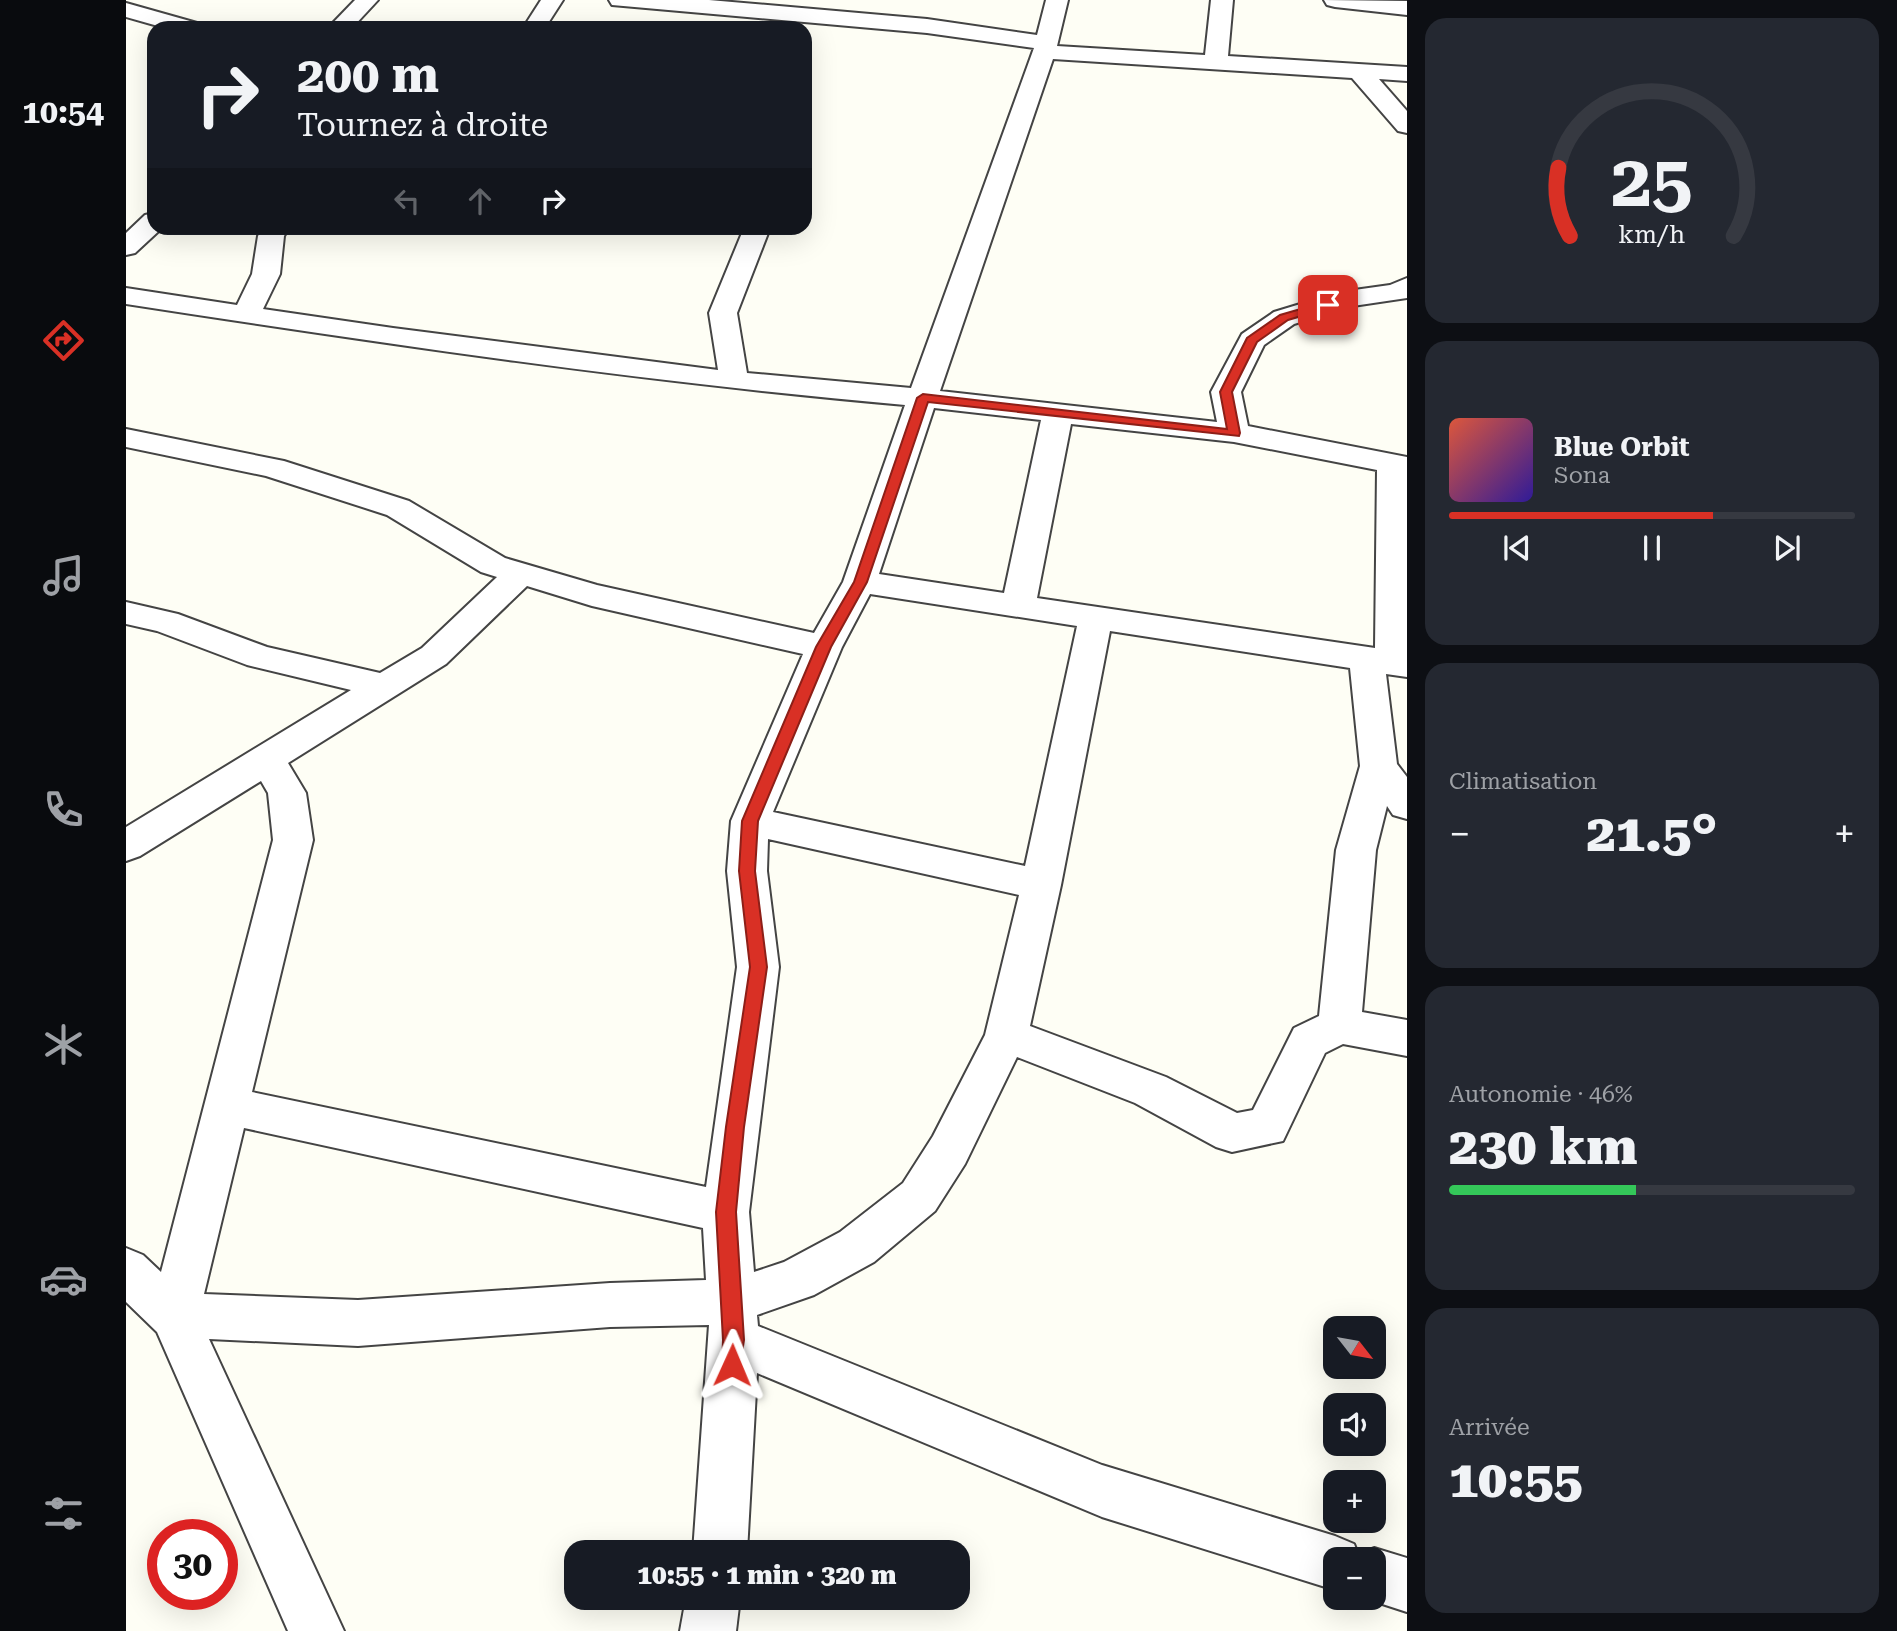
<!DOCTYPE html>
<html lang="fr">
<head>
<meta charset="utf-8">
<style>
	body { margin:0; font-family:"Roboto Serif",serif; background:#242831; color:#f1f3f6; height:100vh; display:flex; flex-direction:column; font-size:26px; white-space:nowrap }
	* { box-sizing:border-box; margin:0 }
	p { font-size:23px; color:#9ea1a6 }
	.icon { flex:none; width:38px; height:38px; fill:none; stroke:currentColor; stroke-width:2; stroke-linecap:round; stroke-linejoin:round }
	.map { position:relative; flex:1; overflow:hidden }
	.drawer { display:flex; flex-direction:column; gap:18px; padding:18px; background:#0d0f14; width:490px }
	.drawer>* { flex:none }
	.guide { position:absolute; left:21px; top:21px; width:665px; height:214px; border-radius:21px; box-shadow:0 7px 28px #0002; background:#171b24; color:#f1f3f6; overflow:hidden }
	.needle { width:46px; rotate:121deg }
	.tools { position:absolute; left:1197px; top:1316px; display:grid; gap:14px }
	.tools a { display:grid; place-items:center; width:63px; height:63px; border-radius:14px; background:#171b24; box-shadow:0 7px 28px #0002; font-size:35px }
	.speed { position:absolute; left:21px; top:1519px; display:flex; gap:14px; font-size:35px; font-weight:700; text-align:center }
	.speed>* { display:grid; place-content:center; width:91px; height:91px; border-radius:50%; background:#171b24; box-shadow:0 7px 28px #0002; line-height:1 }
	.speed .limit { border:10px solid #d22; background:#fff; color:#111 }
	.pin { position:absolute; display:grid; place-items:center; width:60px; height:60px; color:#fff; margin:-30px; border-radius:14px; box-shadow:0 4px 10px #0006 }
	.me { position:absolute; width:77px; margin:-38px; rotate:1deg; stroke-linejoin:round; filter:drop-shadow(0 0 5px #0008) }
	.turn { display:flex; align-items:center; gap:24px; height:147px; padding:0 35px; font-size:32px }
	.turn .icon { width:91px; height:91px; stroke-width:2.5 }
	.turn b { display:block; font-size:49px; line-height:60px }
	.lanes { display:flex; align-items:center; height:66px; padding:0 35px; background:#0003; justify-content:center; gap:35px; direction:ltr }
	.lanes .off { opacity:.35 }
	.big { font-size:52px; font-weight:800; line-height:1.1 }
	.drawer .widget { flex:1; display:flex; flex-direction:column; justify-content:center; gap:10px; min-width:0; padding:0 24px; border-radius:21px; background:#242831 }
	.drawer .dial { align-items:center; gap:0 }
	.dial svg { height:182px; overflow:visible; fill:none; stroke:#363941; stroke-width:7; stroke-linecap:round; text-anchor:middle }
	.dial text { fill:#f1f3f6; stroke:none }
	.song { display:flex; align-items:center; gap:21px }
	.cover { width:84px; height:84px; border-radius:10px; background:linear-gradient(135deg,hsl(10 70% 55%),hsl(250 70% 35%)) }
	.played { height:7px; border-radius:4px; background:linear-gradient(90deg,#d93025 65%,#363941 65%) }
	.keys { display:flex; justify-content:space-around; direction:ltr }
	.heat { display:flex; justify-content:space-between; align-items:center; font-size:38px; direction:ltr }
	.charge { height:10px; border-radius:5px; background:linear-gradient(90deg,#34c759 46%,#363941 0) }
	.trip { position:absolute; left:438px; top:1540px; width:406px; height:70px; border-radius:21px; background:#171b24; box-shadow:0 7px 28px #0002; font-weight:800; line-height:70px; text-align:center }
	main { display:flex; flex:1; min-height:0 }
	.tabs { display:flex; flex-direction:column; width:126px; justify-content:space-around; align-items:center; background:#090b0e; color:#9ea1a6 }
	.tabs .icon { width:49px; height:49px }
	.tabs .on { color:#d93025 }
	.tabs b { font-size:32px; color:#f1f3f6 }
	.map>svg:first-child { display:block }
	.lines { fill:none; stroke-linecap:round; stroke-linejoin:round }
	.street-casing { stroke:#444; stroke-width:4 }
	.street { fill:#fff; fill-rule:evenodd }
	.route { fill:#d93025; stroke:#8d1f18; stroke-width:2 }
</style>
</head>
<body>
<main>
<nav class="tabs">
<b>10:54</b>
<svg class="icon on" aria-label="directions" viewBox="0 0 24 24"><path d="M12 3l9 9-9 9-9-9zM9 14v-3h6M13 9l2 2-2 2"/></svg>
<svg class="icon" aria-label="music" viewBox="0 0 24 24"><path d="M9 18V5l10-2v13"/><circle cx="6" cy="18" r="3"/><circle cx="16" cy="16" r="3"/></svg>
<svg class="icon" aria-label="phone" viewBox="0 0 24 24"><path d="M5 4h4l2 5-3 2q2 4 5 5l2-3 5 2v4C11 20 4 13 5 4z"/></svg>
<svg class="icon" aria-label="climate" viewBox="0 0 24 24"><path d="M12 3v18M4 7l16 10M4 17L20 7"/></svg>
<svg class="icon" aria-label="car" viewBox="0 0 24 24"><path d="M5 17H2v-5l4-1 3-4h7l3 4 3 1v5h-3M9 17h6M6 11h13"/><circle cx="7" cy="17" r="2"/><circle cx="17" cy="17" r="2"/></svg>
<svg class="icon" aria-label="filters" viewBox="0 0 24 24"><path d="M4 7h16M4 17h16"/><circle cx="9" cy="7" r="2"/><circle cx="15" cy="17" r="2"/></svg>
</nav>
<div class="map">
<svg width="1281" height="1631" viewBox="0 0 1281 1631">
	<rect width="100%" height="100%" fill="#fefef5"/>
	<g class="lines">
		<defs>
			<g id="street">
				<path d="M229 0H252L226 28H202Z"/>
				<path d="M415 0H437L419 28H397Z"/>
				<path d="M483 0H583L801 19 911 35 920 0H942L931 46 1079 55 1085 0H1107L1102 56 1281 67V81L1253 79 1281 111V133L1272 131 1226 78 927 59 814 391 1091 422 1085 392 1116 334 1148 312 1214 292 1264 285 1281 278V298L1227 306 1168 324 1138 345 1115 392 1122 426 1281 457V677L1260 674 1271 764 1281 777V819L1267 815 1261 806 1250 850 1236 1012 1281 1020V1056L1217 1044 1199 1053 1157 1141 1106 1152 1090 1147 1009 1103 891 1057 839 1164 809 1211 748 1262 688 1295 631 1315 632 1326 976 1465 1209 1536 1228 1544 1232 1554 1248 1548 1281 1558V1612L1238 1598H1248V1559H1209V1590L976 1517 631 1373 621 1552H567L583 1325 484 1327 232 1346 83 1339 218 1631H162L31 1332 0 1302V1248L17 1255 35 1272 147 840 142 793 135 781 14 856 0 861V827L225 690 121 665 31 631 0 624V602L52 614 141 647 254 673 296 648 371 577 355 572 261 515 140 476 0 447V429L158 461 283 501 379 558 471 585 688 633 717 582 779 405C518 382 259 344 0 304V288L111 305 126 274 132 236 137 228H163L158 236 154 274 137 309 267 328 592 370 583 313 618 228H644L611 313 621 373 785 388 908 48 801 33 486 5ZM808 408 915 420 878 593 753 574ZM945 424 1108 442 1251 470 1249 648 911 598ZM401 586 466 606 677 654 605 821 601 871 611 967 580 1187 126 1092 187 840 180 793 162 763 320 664ZM744 594 951 626 899 866 647 812 716 647ZM984 631 1224 668 1234 766 1210 850 1193 1016 1168 1028 1127 1110 1111 1113 1040 1077 904 1026 935 885ZM642 839 893 895 859 1035 807 1136 777 1183 714 1232 658 1262 628 1272 623 1212 653 967 641 871ZM118 1128 577 1228 580 1280 484 1283 232 1300 78 1294Z"/>
				<path d="M1198 0 1281 1V15L1209 7 1201 5Z"/>
				<path d="M0 3 71 23 74 28H39L0 17Z"/>
				<path d="M28 213V228H36L9 253 0 255V233L19 215Z"/>
				<path d="M560 1598H614L610 1631H554Z"/>
			</g>
		</defs>
		<use href="#street" class="street-casing"/>
		<use href="#street" class="street"/>
	</g>
	<path class="route" d="M1202 301 1208 305 1206 307 1162 320 1131 342 1106 392 1114 433 1113 436 802 402 741 582 705 647 632 821 629 871 641 967 618 1127 610 1212 618 1340 613 1372 606 1375 599 1372 596 1365 597 1340 590 1212 600 1127 624 967 613 871 616 821 690 647 728 582 791 398 797 394 1101 429 1094 392 1121 338 1154 315Z"/>
</svg>
<div class="tools">
<a><svg class="needle" viewBox="-14 -14 28 28"><path d="M0-13l5 13h-10z" fill="#e53935"/><path d="M0 13l5-13h-10z" fill="#9ea1a6"/></svg></a>
<a><svg class="icon" aria-label="sound" viewBox="0 0 24 24"><path d="M4 9h4l5-4v14l-5-4H4zM17 9q2 3 0 6"/></svg></a>
<a>+</a>
<a>−</a>
</div>
<div class="speed"><div class="limit">30</div></div>
<div class="pin" style="left:1202px;top:305px;background:#d93025"><svg class="icon" aria-label="arrive" viewBox="0 0 24 24"><path d="M6 21V4h12l-3 4 3 4H6"/></svg></div>
<svg class="me" style="left:606px;top:1365px" viewBox="-20 -20 40 40"><path d="M0-17L14 15 0 8-14 15z" fill="#d93025" stroke="#fff" stroke-width="4"/></svg>
<div class="trip">10:55 · 1 min · 320 m</div>
<div class="guide">
<div class="turn"><svg class="icon" aria-label="right" viewBox="0 0 24 24"><path d="M7 20v-9h11M14 6l5 5-5 5"/></svg><div><b>200 m</b>Tournez à droite</div></div>
<div class="lanes"><svg class="icon off" aria-label="left" viewBox="0 0 24 24"><path d="M17 20v-9H6M10 6l-5 5 5 5"/></svg><svg class="icon off" aria-label="ahead" viewBox="0 0 24 24"><path d="M12 20V5M6 11l6-6 6 6"/></svg><svg class="icon" aria-label="right" viewBox="0 0 24 24"><path d="M7 20v-9h11M14 6l5 5-5 5"/></svg></div>
</div>
</div>
<section class="drawer">
<div class="widget dial"><svg viewBox="0 0 100 80">
<path d="M14 69A42 42 0 1 1 86 69"/>
<path d="M14 69A42 42 0 0 1 9 39" stroke="#d93025"/>
<text x="50" y="56" font-size="32" font-weight="700">25</text>
<text x="50" y="72" font-size="11">km/h</text>
</svg></div>
<div class="widget">
<div class="song"><i class="cover"></i><div><b>Blue Orbit</b><p>Sona</p></div></div>
<div class="played"></div>
<div class="keys"><svg class="icon" aria-label="previous" viewBox="0 0 24 24"><path d="M18 5L8 12l10 7zM5 5v14"/></svg><svg class="icon" aria-label="pause" viewBox="0 0 24 24"><path d="M8 5v14M16 5v14"/></svg><svg class="icon" aria-label="next" viewBox="0 0 24 24"><path d="M6 5l10 7-10 7zM19 5v14"/></svg></div>
</div>
<div class="widget"><p>Climatisation</p>
<div class="heat"><a>−</a><b class="big">21.5°</b><a>+</a></div>
</div>
<div class="widget"><p>Autonomie · 46%</p><b class="big">230 km</b><div class="charge"></div></div>
<div class="widget"><p>Arrivée</p><b class="big">10:55</b></div>
</section>
</main>
</body>
</html>
